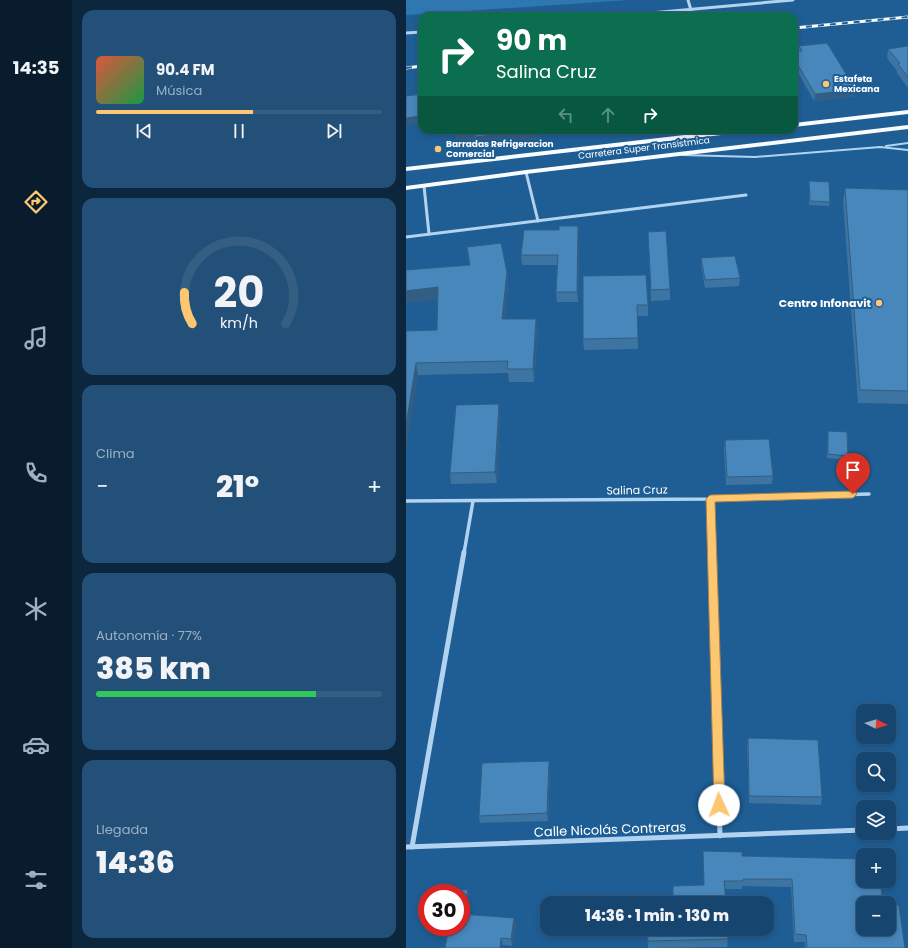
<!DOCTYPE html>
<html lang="es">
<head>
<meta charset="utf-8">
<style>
	body { margin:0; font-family:Poppins,sans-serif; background:#235078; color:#f1f3f6; height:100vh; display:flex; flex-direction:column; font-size:15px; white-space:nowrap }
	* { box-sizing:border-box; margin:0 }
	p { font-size:13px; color:#9eb1c3 }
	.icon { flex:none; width:22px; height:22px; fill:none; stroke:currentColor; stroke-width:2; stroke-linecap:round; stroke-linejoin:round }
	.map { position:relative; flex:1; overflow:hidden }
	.drawer { display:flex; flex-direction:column; gap:10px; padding:10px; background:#0c263e; width:334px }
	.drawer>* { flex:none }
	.top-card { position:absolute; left:12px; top:12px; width:380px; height:122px; border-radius:12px; box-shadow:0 2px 6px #0003,0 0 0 1px #355e83; background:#0b6e4f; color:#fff; overflow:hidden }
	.needle { width:26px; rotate:95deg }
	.fabs { position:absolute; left:450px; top:704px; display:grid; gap:8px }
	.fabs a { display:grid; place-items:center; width:40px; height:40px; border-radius:8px; background:#164670; box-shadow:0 2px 6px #0003,0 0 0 1px #355e83; font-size:20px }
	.speed { position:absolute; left:12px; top:884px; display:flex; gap:8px; font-size:20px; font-weight:700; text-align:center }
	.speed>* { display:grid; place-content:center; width:52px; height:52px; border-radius:50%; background:#164670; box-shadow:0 2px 6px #0003,0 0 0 1px #355e83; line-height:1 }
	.speed .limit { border:6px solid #d22; background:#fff; color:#111 }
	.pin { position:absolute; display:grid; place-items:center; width:34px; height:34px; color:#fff; margin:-41px -17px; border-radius:50% 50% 50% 0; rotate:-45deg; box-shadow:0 0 4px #0007 }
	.pin .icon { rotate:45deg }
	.me { position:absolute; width:44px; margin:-22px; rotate:358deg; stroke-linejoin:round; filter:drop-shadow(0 0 3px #0008) }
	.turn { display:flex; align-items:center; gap:14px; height:84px; padding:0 12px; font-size:18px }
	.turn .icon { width:52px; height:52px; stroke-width:2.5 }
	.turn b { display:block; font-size:28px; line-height:34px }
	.lanes { display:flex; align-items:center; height:38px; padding:0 12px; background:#0003; justify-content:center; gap:20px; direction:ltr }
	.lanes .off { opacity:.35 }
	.big { font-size:30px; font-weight:800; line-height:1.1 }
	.drawer .widget { flex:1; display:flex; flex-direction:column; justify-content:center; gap:6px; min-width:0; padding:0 14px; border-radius:12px; background:#235078 }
	.drawer .dial { align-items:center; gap:0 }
	.dial svg { height:104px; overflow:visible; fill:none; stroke:#355e83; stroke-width:7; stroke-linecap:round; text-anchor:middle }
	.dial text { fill:#f1f3f6; stroke:none }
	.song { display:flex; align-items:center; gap:12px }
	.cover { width:48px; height:48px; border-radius:6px; background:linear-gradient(135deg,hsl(10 70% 55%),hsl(140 70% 35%)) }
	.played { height:4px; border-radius:2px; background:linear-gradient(90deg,#fdc671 55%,#355e83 55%) }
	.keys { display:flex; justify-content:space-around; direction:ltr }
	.heat { display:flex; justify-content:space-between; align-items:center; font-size:22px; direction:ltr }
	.charge { height:6px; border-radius:3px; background:linear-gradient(90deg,#34c759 77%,#355e83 0) }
	.trip { position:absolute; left:134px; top:896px; width:234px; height:40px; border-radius:12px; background:#164670; box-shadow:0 2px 6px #0003,0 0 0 1px #355e83; font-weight:800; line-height:40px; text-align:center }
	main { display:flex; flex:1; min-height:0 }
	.tab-bar { display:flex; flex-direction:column; width:72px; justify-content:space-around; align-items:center; background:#091c2d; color:#9eb1c3 }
	.tab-bar .icon { width:28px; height:28px }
	.tab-bar .active { color:#fdc671 }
	.tab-bar b { font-size:18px; color:#f1f3f6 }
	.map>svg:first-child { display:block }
	.green { fill:#2f77b0 }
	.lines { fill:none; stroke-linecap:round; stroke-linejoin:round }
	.lane { stroke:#b2d3ef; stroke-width:2 }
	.street-far2 { stroke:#b2d3ef; stroke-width:3 }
	.street-far1 { stroke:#b2d3ef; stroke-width:3.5 }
	.street { stroke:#b2d3ef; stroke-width:5 }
	.primary { fill:#f9fcff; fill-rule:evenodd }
	.rail-casing { stroke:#fff; stroke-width:3 }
	.rail { stroke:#1e5e95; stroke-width:2; stroke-dasharray:6; stroke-linecap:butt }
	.wall { fill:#3d74a1 }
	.shaded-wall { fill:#325e83 }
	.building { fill:#4787bb; stroke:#325e83; fill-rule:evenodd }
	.route { fill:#fdc671; stroke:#a48149 }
	.poi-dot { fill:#fdc671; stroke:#1e5e95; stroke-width:1.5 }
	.labels { text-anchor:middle; stroke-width:4; stroke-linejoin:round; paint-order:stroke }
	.far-poi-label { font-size:9px; font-weight:bold; fill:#fff; stroke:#1e5e95; text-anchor:start }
	.far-street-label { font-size:9px; fill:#fff; stroke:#1e5e95 }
	.poi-label { font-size:11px; font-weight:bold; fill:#fff; stroke:#1e5e95; text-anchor:end }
	.street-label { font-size:11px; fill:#fff; stroke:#1e5e95 }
	.near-street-label { font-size:13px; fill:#fff; stroke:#1e5e95 }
</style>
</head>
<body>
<main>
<nav class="tab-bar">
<b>14:35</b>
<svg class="icon active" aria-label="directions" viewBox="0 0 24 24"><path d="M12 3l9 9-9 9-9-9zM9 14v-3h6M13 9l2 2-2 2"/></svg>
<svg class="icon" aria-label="music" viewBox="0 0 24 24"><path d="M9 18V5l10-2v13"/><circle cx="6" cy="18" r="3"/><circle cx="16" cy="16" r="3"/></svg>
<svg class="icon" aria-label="phone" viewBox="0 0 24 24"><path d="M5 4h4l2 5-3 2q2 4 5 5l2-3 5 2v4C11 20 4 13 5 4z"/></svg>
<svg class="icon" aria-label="climate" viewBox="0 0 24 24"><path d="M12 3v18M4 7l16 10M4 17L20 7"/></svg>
<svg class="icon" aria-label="car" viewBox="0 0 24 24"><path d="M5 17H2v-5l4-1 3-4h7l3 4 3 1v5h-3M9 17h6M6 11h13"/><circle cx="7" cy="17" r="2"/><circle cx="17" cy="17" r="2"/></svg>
<svg class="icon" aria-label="filters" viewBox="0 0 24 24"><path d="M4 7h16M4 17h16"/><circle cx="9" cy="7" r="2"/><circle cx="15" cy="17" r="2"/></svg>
</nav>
<section class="drawer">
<div class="widget">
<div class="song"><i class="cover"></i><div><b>90.4 FM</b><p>Música</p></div></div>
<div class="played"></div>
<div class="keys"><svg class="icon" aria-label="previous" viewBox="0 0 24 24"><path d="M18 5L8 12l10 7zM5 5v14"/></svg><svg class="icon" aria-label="pause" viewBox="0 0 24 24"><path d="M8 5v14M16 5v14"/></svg><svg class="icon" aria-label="next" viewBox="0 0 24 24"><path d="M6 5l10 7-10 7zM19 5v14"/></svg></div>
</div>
<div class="widget dial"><svg viewBox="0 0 100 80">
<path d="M14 69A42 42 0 1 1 86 69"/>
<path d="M14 69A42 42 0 0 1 8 45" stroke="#fdc671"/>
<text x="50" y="56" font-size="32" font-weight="700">20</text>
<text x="50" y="72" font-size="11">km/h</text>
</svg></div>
<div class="widget"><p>Clima</p>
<div class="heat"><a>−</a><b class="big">21°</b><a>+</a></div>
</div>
<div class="widget"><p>Autonomía · 77%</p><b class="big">385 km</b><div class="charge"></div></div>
<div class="widget"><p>Llegada</p><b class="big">14:36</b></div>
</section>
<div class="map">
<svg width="502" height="948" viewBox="0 0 502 948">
	<rect width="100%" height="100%" fill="#1e5e95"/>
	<path class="green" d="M0 0H223L0 15Z"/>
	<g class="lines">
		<g class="lane">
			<path d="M480 146 502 143"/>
			<path d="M276 155 349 157 474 147 502 150"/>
		</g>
		<g class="street-far2">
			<path d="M282 0 285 10"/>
			<path d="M211 16 387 0"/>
			<path d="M0 33 16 32"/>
			<path d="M120 172 132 221"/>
			<path d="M18 186 23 234"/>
			<path d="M0 237 340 195"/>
		</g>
		<g class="street-far1">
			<path d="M304 499 306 553"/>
			<path d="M0 501 304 499 463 494"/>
			<path d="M58 553 67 501"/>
		</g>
		<g class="street">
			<path d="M306 552 314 836"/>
			<path d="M483 829 502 828"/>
			<path d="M0 847 457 830"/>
			<path d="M6 847 58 552"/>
		</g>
		<g class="primary">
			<path d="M502 110V114L388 127V123Z"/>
			<path d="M502 125V129L120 174 0 190V186L120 170Z"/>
			<path d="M322 130H346L342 132 0 171V167Z"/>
		</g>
		<defs>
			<g id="rail">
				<path d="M388 28 502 17"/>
				<path d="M0 68 16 66"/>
			</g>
		</defs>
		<use href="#rail" class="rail-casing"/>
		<use href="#rail" class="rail"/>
	</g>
	<g class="wall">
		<path d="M393 46 449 96 408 101 388 65V52L393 51Z"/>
		<path d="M502 46V88L491 73V71L481 58 482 49Z"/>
		<path d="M49 130H149L133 132 134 139 71 147 69 140 51 142Z"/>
		<path d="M403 181 424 202 423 206 403 205Z"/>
		<path d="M439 188 502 190V404L452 403 437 201Z"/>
		<path d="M172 226 173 236 172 302H151L150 292 151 265H116L115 255 153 230Z"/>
		<path d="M242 232 264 289V300L245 301Z"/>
		<path d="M61 247 101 272 102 284 99 319H130L132 331 128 382H103L102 373 12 375 0 331 31 330 32 299 0 303 63 265Z"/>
		<path d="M295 258 334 278 333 286 299 288 295 265Z"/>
		<path d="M177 276 242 305V316H231L232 349 178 350 177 339Z"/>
		<path d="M94 414 91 483 45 484 44 473Z"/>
		<path d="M422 431 442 456 441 460 421 458Z"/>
		<path d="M319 440 367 476 366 484 320 485 318 448Z"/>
		<path d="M342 738 416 797 415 805 343 803 341 746Z"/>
		<path d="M143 761 144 768 142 821 74 823 73 816Z"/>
		<path d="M297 851 336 856 476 895 499 948H399V942H388L385 887 336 886V889H319L267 902 298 885Z"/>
		<path d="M62 890 64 896 60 915 110 925 106 946 97 945 55 927V893Z"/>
		<path d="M241 929 322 939 321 947 242 948Z"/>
	</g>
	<g class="shaded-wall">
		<path d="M450 90 449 96 408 101 409 94Z"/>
		<path d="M16 116V123L1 125 0 118Z"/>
		<path d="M68 130 69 140 51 142 50 133Z"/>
		<path d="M130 130H149L133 132 134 139 71 147 70 137Z"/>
		<path d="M172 226 173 236 172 302 171 292Z"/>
		<path d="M101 272 102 284 98 331 96 319Z"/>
		<path d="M32 287 34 299 0 303V291Z"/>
		<path d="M130 319 132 331 128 382 127 369Z"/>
		<path d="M10 363 12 375 0 453V425Z"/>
		<path d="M93 404 94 414 91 483 89 472Z"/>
		<path d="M143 761 144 768 142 821 141 813Z"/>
		<path d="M62 890 64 896 60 917 58 910Z"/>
		<path d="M108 918 110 925 106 946 105 939Z"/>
		<path d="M95 938 97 945 96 948H94Z"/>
	</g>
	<g class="building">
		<path d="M421 43 450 90 409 94 388 58V52L396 51 393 46Z"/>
		<path d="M502 46V77L492 64 494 63 482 49Z"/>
		<path d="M16 94V116L0 118V96Z"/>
		<path d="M49 130H130L70 137 68 130 50 133Z"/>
		<path d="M403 181 423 182 424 202 404 201Z"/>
		<path d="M439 188 502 190V391L454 390Z"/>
		<path d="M153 226H172L171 292H150L152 255H115L118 230H153Z"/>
		<path d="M260 231 264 289 245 290 242 232Z"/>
		<path d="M95 243 101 272 96 319H130L127 369H101L102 361 10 363 0 425V331L31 330 32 287 0 291V270L64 265 61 247Z"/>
		<path d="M329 256 334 278 299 280 295 258Z"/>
		<path d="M240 275 242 305H231L232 338 177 339V276Z"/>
		<path d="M93 404 89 472 44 473 50 405Z"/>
		<path d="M422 431 441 432 442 456 422 454Z"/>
		<path d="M363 439 367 476 321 477 319 440Z"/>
		<path d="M342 738 412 740 416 797 343 796Z"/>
		<path d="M143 761 141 813 73 816 76 763Z"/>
		<path d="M297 851 336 852V856L457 859V881H474L476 895 493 906 499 948H401L400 935 389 934 386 879H337V881H318L320 903H241V902H267V886L298 885ZM457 903H483V929H457Z"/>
		<path d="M33 888 62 890 58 910H55V893H32Z"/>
		<path d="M55 914 108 918 105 939 95 938 94 948H39L43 927H55Z"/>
		<path d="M241 929H321L322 939 242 941Z"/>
	</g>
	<path class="route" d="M447 491 451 494 447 498 309 502 319 805 317 809 313 810 309 809 308 805 300 499 304 495Z"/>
	<g class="poi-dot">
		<circle cx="420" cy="84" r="4"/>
		<circle cx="32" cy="149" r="4"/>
		<circle cx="473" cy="303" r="4"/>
	</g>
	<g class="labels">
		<g class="far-poi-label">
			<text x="428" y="82">Estafeta<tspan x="428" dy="10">Mexicana</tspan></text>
			<text x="40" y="147">Barradas Refrigeracion<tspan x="40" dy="10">Comercial</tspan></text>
		</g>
		<g class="far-street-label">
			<text transform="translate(238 148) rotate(-7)" y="3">Carretera Super Transístmica</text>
		</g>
		<g class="poi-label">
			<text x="465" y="307">Centro Infonavit</text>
		</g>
		<g class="street-label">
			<text transform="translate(231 490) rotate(-1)" y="4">Salina Cruz</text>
		</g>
		<g class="near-street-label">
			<text transform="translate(204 829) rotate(-2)" y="5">Calle Nicolás Contreras</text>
		</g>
	</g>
</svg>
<div class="fabs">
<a><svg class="needle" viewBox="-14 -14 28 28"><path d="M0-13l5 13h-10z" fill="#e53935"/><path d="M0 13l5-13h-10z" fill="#9eb1c3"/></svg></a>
<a><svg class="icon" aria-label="search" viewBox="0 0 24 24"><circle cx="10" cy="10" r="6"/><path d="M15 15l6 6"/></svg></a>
<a><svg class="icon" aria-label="layers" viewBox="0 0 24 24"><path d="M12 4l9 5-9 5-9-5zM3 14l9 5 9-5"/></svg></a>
<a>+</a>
<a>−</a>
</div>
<div class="speed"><div class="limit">30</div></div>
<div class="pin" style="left:447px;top:494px;background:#d93025"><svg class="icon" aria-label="arrive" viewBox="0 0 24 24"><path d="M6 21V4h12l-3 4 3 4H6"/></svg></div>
<svg class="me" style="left:313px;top:805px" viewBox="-20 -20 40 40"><circle r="19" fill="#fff"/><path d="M0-13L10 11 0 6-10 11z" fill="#fdc671"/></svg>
<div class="trip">14:36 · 1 min · 130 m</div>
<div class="top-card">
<div class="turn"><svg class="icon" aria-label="right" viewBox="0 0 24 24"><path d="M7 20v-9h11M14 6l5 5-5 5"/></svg><div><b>90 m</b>Salina Cruz</div></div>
<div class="lanes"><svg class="icon off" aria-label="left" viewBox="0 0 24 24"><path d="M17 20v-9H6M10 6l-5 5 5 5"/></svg><svg class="icon off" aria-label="ahead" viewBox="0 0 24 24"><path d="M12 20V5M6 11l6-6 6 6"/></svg><svg class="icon" aria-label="right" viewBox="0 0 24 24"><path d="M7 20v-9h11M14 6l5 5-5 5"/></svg></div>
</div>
</div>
</main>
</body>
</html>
